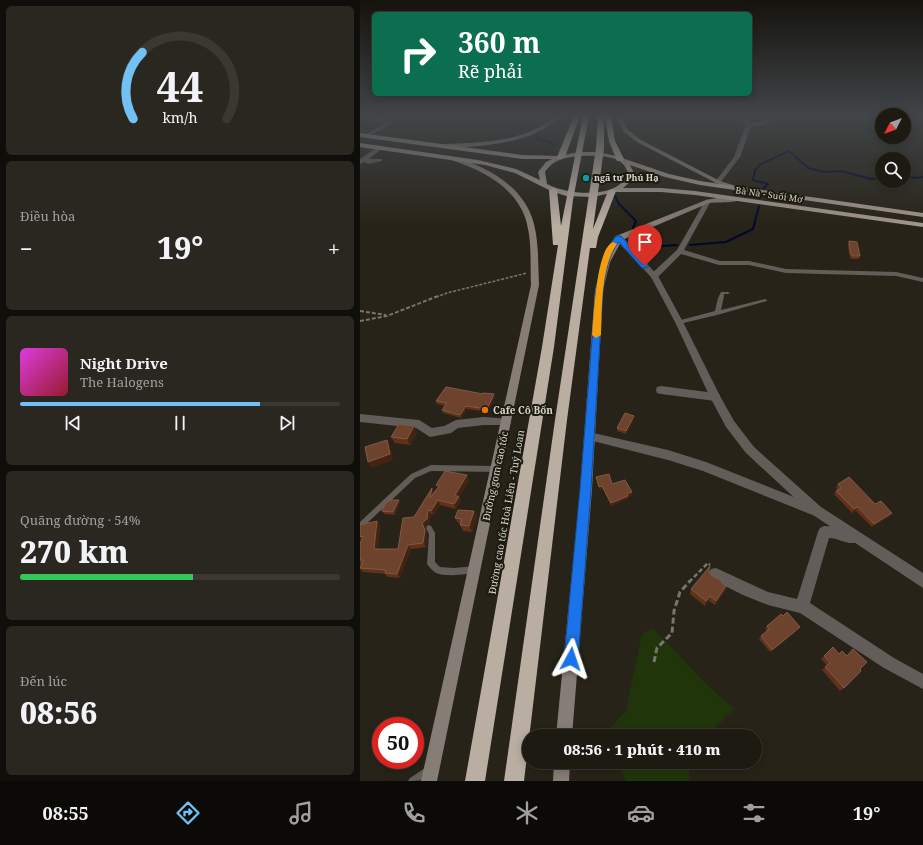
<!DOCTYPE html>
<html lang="vi">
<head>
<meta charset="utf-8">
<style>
	body { margin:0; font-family:"Noto Serif",serif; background:#2a2720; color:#f1f3f6; height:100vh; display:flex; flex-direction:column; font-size:15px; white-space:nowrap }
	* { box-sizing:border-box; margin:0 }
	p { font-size:13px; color:#a0a19f }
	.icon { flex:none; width:22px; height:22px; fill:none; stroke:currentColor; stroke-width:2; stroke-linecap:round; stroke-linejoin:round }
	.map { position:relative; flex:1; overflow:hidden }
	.side { display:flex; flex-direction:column; gap:6px; padding:6px; background:#100e0a; width:360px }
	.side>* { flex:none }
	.guide { position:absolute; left:12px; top:12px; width:380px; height:84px; border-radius:6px; box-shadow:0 2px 10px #0003,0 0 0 1px #3b3832; background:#0b6e4f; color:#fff; overflow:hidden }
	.needle { width:26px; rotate:228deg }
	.fabs { position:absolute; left:515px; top:108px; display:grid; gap:8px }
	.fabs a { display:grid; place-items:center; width:36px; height:36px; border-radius:50%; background:#1d1a12; box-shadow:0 2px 10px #0003,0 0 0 1px #3b3832; font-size:20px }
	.speed { position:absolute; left:12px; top:717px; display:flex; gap:8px; font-size:20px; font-weight:700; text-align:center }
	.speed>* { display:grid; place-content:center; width:52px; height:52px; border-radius:50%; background:#1d1a12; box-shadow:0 2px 10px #0003,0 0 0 1px #3b3832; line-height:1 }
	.speed .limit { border:6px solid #d22; background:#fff; color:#111 }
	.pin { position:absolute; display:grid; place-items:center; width:34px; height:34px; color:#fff; margin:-41px -17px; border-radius:50% 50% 50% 0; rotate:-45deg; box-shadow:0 0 4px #0007 }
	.pin .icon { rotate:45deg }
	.me { position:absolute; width:44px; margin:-22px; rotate:5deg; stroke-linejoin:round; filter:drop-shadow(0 0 3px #0008) }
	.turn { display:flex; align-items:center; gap:14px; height:84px; padding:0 20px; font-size:18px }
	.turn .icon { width:52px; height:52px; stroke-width:2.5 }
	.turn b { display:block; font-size:28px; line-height:34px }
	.big { font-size:30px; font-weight:800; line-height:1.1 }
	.side .widget { flex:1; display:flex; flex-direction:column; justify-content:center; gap:6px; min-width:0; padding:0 14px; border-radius:6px; background:#2a2720 }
	.side .dial { align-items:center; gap:0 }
	.dial svg { height:104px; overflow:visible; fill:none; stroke:#3b3832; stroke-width:7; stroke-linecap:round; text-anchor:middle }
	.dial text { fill:#f1f3f6; stroke:none }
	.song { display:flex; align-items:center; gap:12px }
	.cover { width:48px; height:48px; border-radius:6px; background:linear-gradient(135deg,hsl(300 70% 55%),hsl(350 70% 35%)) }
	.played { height:4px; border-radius:2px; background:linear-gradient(90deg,#71c1f5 75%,#3b3832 75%) }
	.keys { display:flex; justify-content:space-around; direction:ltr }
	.heat { display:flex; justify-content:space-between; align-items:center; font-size:22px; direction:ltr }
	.charge { height:6px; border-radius:3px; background:linear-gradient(90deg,#34c759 54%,#3b3832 0) }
	.trip { position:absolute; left:162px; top:729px; width:240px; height:40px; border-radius:20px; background:#1d1a12; box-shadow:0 2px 10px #0003,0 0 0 1px #3b3832; font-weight:800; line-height:40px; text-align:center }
	.tab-bar { display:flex; height:64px; justify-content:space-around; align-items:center; background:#0c0a07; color:#a0a19f }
	.tab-bar .icon { width:28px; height:28px }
	.tab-bar .on { color:#71c1f5 }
	.tab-bar b { font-size:18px; color:#f1f3f6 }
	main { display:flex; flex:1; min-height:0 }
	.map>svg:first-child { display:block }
	.green { fill:#21350b }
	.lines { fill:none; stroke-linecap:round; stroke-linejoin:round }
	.stream { stroke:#00072d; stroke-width:2 }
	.path-far3 { stroke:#78756c; stroke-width:1.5; stroke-dasharray:3 1.5; stroke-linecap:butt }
	.path-far2 { stroke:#78756c; stroke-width:2; stroke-dasharray:4 2; stroke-linecap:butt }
	.path-far1 { stroke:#78756c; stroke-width:2.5; stroke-dasharray:4.5 2.5; stroke-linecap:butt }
	.path { stroke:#78756c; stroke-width:3; stroke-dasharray:6 3; stroke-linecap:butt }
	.service { fill:#625d59; fill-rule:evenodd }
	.minor { fill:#625d59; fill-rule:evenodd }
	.tertiary { fill:#625d59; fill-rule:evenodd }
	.secondary { fill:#867d76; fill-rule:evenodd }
	.primary { fill:#a1968d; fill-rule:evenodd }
	.motorway { fill:#baada2; fill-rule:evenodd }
	.wall { fill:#61311a }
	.shaded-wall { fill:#442411 }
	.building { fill:#6e432e; stroke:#7e5a47 }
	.route { fill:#1a73e8; stroke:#114b97 }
	.slow { fill:#f59e0b }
	.culture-dot { fill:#0f9aa8; stroke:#1d1a0f; stroke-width:1.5 }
	.food-dot { fill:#e8710a; stroke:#1d1a0f; stroke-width:1.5 }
	.labels { text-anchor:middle; stroke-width:4; stroke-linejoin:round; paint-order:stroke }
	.far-poi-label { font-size:9px; font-weight:bold; fill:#d7d5cd; stroke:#1d1a0f; text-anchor:start }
	.far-street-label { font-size:9px; fill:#d7d5cd; stroke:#1d1a0f }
	.poi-label { font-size:10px; font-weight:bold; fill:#d7d5cd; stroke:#1d1a0f; text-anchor:start }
	.street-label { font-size:10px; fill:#d7d5cd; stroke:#1d1a0f }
</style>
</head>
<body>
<main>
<section class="side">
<div class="widget dial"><svg viewBox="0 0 100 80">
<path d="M14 69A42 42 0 1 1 86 69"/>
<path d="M14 69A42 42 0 0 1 21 18" stroke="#71c1f5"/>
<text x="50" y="56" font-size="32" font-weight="700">44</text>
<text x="50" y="72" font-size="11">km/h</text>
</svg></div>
<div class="widget"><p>Điều hòa</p>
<div class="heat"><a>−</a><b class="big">19°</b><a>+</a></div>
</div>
<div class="widget">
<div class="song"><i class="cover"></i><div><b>Night Drive</b><p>The Halogens</p></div></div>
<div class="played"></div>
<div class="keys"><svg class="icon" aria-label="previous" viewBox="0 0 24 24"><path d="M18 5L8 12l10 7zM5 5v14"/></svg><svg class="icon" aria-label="pause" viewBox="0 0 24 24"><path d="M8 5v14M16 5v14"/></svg><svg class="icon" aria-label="next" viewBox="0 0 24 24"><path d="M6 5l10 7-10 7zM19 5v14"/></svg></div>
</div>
<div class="widget"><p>Quãng đường · 54%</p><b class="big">270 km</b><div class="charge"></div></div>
<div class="widget"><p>Đến lúc</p><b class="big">08:56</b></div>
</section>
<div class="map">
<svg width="563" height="781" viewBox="0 0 563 781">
	<rect width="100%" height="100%" fill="#272318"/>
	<g class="green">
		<path d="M293 628 348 686 374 709 347 736H245L244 734 266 711 282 634Z"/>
		<path d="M257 762H329V781H266Z"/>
	</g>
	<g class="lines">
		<g class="stream">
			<path d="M158 116 169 130"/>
			<path d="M175 133 177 134V139L190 142 193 145"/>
			<path d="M544 176 554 178 563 177"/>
			<path d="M403 189 408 184 393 180 395 170 401 164 429 151 448 168 465 172 481 171 511 179 522 178"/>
			<path d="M255 196 259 204 276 221 273 228"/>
			<path d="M275 233 284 235 287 243 303 246 317 245"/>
			<path d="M330 245 366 242 393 229 399 206"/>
		</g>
		<path class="path-far3" d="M76 297 87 293 167 273"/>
		<g class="path-far2">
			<path d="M0 311 26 315"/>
			<path d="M0 321 27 316 78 296"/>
		</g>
		<path class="path-far1" d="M329 582 348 563 350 565"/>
		<path class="path" d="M294 662 297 648 312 633 314 611 320 592 330 581"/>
		<g class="service">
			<path d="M361 292H368L370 293 368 294H364V296L361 310 405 299 407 300V301L357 315 319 324 317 323V321L355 311 358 298Z"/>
			<path d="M71 465 136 466 138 467 139 469 138 471 136 472 71 471 55 478 2 528 0 529V522L51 474Z"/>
			<path d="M69 525 71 526 75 533V562L80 567 94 568 115 566 118 567 119 569 118 571C108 575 86 577 76 573 73 571 69 567 67 564L69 534 66 528 67 526Z"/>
			<path d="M68 766 71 768 73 771C68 781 58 781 48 781L50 778Z"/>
		</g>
		<g class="minor">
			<path d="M30 116H35C34 119 32 123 30 125 27 127 7 137 5 137V135C14 129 25 125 30 116Z"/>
			<path d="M378 116H383L390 123C403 123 407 116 415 116L407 124 391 127 380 157 360 183H356L355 182 374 157 386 125Z"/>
			<path d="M19 146 24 147 9 159H22V161L8 164 5 162 0 164V159Z"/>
			<path d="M348 199 351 201 324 250 360 261H389L426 269 536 272 563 278V282L536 276 426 273 389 265H359L321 254 297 278H291V274L317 250 345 201Z"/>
			<path d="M301 386 355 393 359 394 360 397 359 400 355 401 301 394 297 393 296 390 297 387Z"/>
			<path d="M0 414 59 420 72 428 84 426 96 420 124 417 150 419 151 422 150 425H124L98 428 91 433 70 437 56 428 0 422Z"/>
			<path d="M229 432 308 450 346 462 459 507 461 511 459 515 455 516 343 471 308 460 225 439 224 436 225 433Z"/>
			<path d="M464 526C476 526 487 529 498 534L500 538 498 542C489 546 478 538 469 538L450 603 534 658 563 674V689L524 668 440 613 408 605 383 595 351 579 349 574 351 569 356 568 408 592 437 599 458 532 460 528Z"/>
		</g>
		<path class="tertiary" d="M256 236H262L298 276 323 322 360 396 374 421 394 447 461 507 563 573V588L453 515 386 453 366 427 350 397 315 322 291 277 256 240Z"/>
		<g class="secondary">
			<path d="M195 116H200C175 144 120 147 84 148L81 146 84 144C120 143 167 142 195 116Z"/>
			<path d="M255 116H261L268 130 281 140 360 181 386 189 383 191 356 183 277 142 264 132Z"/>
			<path d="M93 157C127 166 165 187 174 224 179 244 178 265 179 285L77 781H61L171 285C170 265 172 244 167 224 159 189 123 170 91 160V158Z"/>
			<path d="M362 197 376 198 379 200C375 203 357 202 349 203L262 240 250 262 243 290 232 489 212 736H196L220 489 235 290 244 256 256 236 346 200Z"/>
			<path d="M194 762H210L209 781H193Z"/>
		</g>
		<path class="primary" d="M0 133 162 155 199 156 219 152H238L256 156 309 174 340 181 563 213V217L340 185 305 177 270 165 274 173 271 181 263 188H301L335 191 563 223V227L335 195 301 192H255L233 197 206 196 191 191 155 173 125 165 0 147V143L118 160 156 169 180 180 178 172 186 162 192 159H162L0 137ZM219 156C233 156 253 154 263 164 265 166 267 170 268 173 259 200 207 195 187 184L185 172C194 159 204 158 219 156Z"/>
		<g class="motorway">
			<path d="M214 116H220L205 157 201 159H198L197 157Z"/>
			<path d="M223 116H229L213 200 194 347 125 781H105L182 347 198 245H193L189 190 193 188 197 190 201 226Z"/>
			<path d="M238 116H244V148L233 229 248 191 252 189 256 191 238 237 236 248H230L207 420 164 781H144L195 420 236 148Z"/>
			<path d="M245 116H251L255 141 264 159 263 161H257L249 141Z"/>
		</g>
	</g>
	<g class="wall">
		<path d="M12 116H28L20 124 10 120 9 117Z"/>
		<path d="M34 116 75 117 64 121 54 118 46 121 39 118 36 119Z"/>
		<path d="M489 241 500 256 499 259H491L489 254 488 244Z"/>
		<path d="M135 397 128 412 107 409 101 418 83 413 82 410 85 406 77 404 76 401Z"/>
		<path d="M274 419 266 434 257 431V428Z"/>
		<path d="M57 432 50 445 35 443 31 437Z"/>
		<path d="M107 475 109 480 99 497 101 501 96 509 80 505 74 515 71 514 69 524 65 527 67 534 66 547 51 549 40 578 28 577 25 574 3 572 0 569 2 564H0V544L17 521 20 525 18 549H38L54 517 72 488 74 492 78 487 76 485Z"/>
		<path d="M236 477 272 492V495L268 497V499L251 506 243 489 240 490Z"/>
		<path d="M478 484 515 504 530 516 512 527 496 511 492 513 474 494 476 491 478 490 476 488Z"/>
		<path d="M40 502 35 515 24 514 22 511Z"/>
		<path d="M114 511 117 517 112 532 103 531 100 525 101 524 98 523 95 518Z"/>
		<path d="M349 570 351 575 361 583 365 591 355 605 349 601 345 606 330 594 331 589Z"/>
		<path d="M407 626 438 630 410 652 399 639 401 636 407 631 405 629Z"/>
		<path d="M479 654 500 669 484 688 480 691 462 670 467 666 461 659 464 656Z"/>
	</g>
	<g class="shaded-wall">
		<path d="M24 116H28L20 124 19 121Z"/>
		<path d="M34 116H39V118L36 119Z"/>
		<path d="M48 116H53L54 118 46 121 45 118Z"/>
		<path d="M67 116H75V117L64 121 63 118Z"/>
		<path d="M134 394 135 397 128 412 127 409Z"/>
		<path d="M106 406 107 409 101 418 100 415Z"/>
		<path d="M274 416V419L266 434V431Z"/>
		<path d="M54 426 57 432 50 445 47 439Z"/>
		<path d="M27 440 30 445 33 460 11 468 8 462Z"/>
		<path d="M107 475 109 480 99 497 101 501 96 509 94 504 95 495Z"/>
		<path d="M242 486 243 489 240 490 239 487Z"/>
		<path d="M72 488 74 493 70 498Z"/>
		<path d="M272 492V495L268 497V499L251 506V503Z"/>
		<path d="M39 500 40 502 35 515 33 512Z"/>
		<path d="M78 500 80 505 74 515 71 511Z"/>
		<path d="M498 507 496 511 492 513 494 509Z"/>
		<path d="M68 510 71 514 69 524 65 527 67 534 66 547 63 543 62 523Z"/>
		<path d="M114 511 117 517 112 532 109 526Z"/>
		<path d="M532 513 530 516 512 527 514 524Z"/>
		<path d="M17 521 20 525 18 553 14 549Z"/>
		<path d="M3 536 6 540 0 542V537Z"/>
		<path d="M48 545 51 549 40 578 37 574Z"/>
		<path d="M366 586 365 591 355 605 356 601Z"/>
		<path d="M350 596 349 601 345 606 346 601Z"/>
		<path d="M440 627 438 630 410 652 412 650Z"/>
	</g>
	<g class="building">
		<path d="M12 116H24L19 121 9 117Z"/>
		<path d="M58 116H67L63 118Z"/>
		<path d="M489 241 497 242 500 256H492L490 251Z"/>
		<path d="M86 387 123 394V393L134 394 127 409 106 406 100 415 82 410 87 403 76 401Z"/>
		<path d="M265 413 274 416 266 431 257 428Z"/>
		<path d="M39 424 54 426 47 439 31 437Z"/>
		<path d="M27 440 30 454 8 462 5 447Z"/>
		<path d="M85 471 107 475 95 495 99 497 94 504 78 500 71 511 68 510 67 519 62 523 65 530 63 543 48 545 37 574 25 573 26 570 0 568 3 560H0V544L3 536 0 537V525L17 521 14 549H38L43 518 54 517 72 488 70 498 79 486 76 485Z"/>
		<path d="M249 474 252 484 265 480 272 492 267 494 268 496 251 503 242 486 239 487 236 477Z"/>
		<path d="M489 477 515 504 521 501 532 513 514 524 498 507 494 509 476 491 481 488 478 484Z"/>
		<path d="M30 500H39L33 512 22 511 25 504Z"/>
		<path d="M98 510 114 511 109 526 100 525 102 519 95 518Z"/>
		<path d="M350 566 349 570 351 575 362 581 361 582 366 586 356 601 350 596 346 601 331 589Z"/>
		<path d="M427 612 440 627 412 650 401 636 409 629 407 626 421 614 423 616Z"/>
		<path d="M473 647 479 654 482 651 487 656 493 649 507 662 500 669 501 671 484 688 465 667 470 663 464 656Z"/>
	</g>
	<linearGradient id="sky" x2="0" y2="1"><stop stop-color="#15130d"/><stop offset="0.51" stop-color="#414548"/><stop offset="1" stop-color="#414548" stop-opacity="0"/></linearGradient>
	<rect width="563" height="226" fill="url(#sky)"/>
	<path class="route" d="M256 236H261L289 266 285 268H282L259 242C248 255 246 273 243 290L231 489 218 659 216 664 211 666 206 664 204 659 220 489 236 290C240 268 242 254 256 236Z"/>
	<path class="slow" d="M253 242 257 244C241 266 242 308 241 335L236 338 232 335C234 317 236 249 253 242Z"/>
	<circle class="culture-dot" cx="226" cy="178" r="4"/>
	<circle class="food-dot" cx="125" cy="410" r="4"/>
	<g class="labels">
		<g class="far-poi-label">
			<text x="234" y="181">ngã tư Phú Hạ</text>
		</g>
		<g class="far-street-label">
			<text transform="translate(409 195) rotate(8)" y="3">Bà Nà - Suối Mơ</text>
		</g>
		<g class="poi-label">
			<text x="133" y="414">Cafe Cô Bốn</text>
		</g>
		<g class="street-label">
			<text transform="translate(135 476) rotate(-78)" y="4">Đường gom cao tốc</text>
			<text transform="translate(146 512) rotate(-80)" y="4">Đường cao tốc Hoà Liên - Tuý Loan</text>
		</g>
	</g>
</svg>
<div class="fabs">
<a><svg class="needle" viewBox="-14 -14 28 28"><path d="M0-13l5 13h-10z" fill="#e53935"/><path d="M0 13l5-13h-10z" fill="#a0a19f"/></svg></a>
<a><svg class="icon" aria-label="search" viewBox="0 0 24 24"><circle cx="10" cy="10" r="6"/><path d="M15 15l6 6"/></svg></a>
</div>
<div class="speed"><div class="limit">50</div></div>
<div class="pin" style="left:285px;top:266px;background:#d93025"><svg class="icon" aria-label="arrive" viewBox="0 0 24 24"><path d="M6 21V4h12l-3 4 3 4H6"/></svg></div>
<svg class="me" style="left:211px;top:659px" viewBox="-20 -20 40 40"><path d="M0-17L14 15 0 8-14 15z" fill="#1a73e8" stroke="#fff" stroke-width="4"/></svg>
<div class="trip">08:56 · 1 phút · 410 m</div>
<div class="guide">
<div class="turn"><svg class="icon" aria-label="right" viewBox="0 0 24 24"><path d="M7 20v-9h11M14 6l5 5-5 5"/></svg><div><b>360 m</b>Rẽ phải</div></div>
</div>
</div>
</main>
<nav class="tab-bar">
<b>08:55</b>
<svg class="icon on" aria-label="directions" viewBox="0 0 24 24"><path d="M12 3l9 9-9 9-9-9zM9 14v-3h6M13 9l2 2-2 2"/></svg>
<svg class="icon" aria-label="music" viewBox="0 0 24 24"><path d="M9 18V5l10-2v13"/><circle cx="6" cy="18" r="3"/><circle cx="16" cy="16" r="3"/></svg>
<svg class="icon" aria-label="phone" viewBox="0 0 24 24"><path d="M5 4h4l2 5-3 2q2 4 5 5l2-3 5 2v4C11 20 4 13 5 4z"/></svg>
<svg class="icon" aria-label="climate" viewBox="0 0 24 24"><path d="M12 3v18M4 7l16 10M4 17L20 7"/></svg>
<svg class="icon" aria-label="car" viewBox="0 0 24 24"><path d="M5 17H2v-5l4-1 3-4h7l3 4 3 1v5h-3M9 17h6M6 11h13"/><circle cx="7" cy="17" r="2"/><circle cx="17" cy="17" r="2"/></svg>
<svg class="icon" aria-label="filters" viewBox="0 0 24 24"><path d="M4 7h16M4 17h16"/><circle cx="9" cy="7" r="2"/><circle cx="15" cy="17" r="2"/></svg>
<b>19°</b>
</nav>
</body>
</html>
